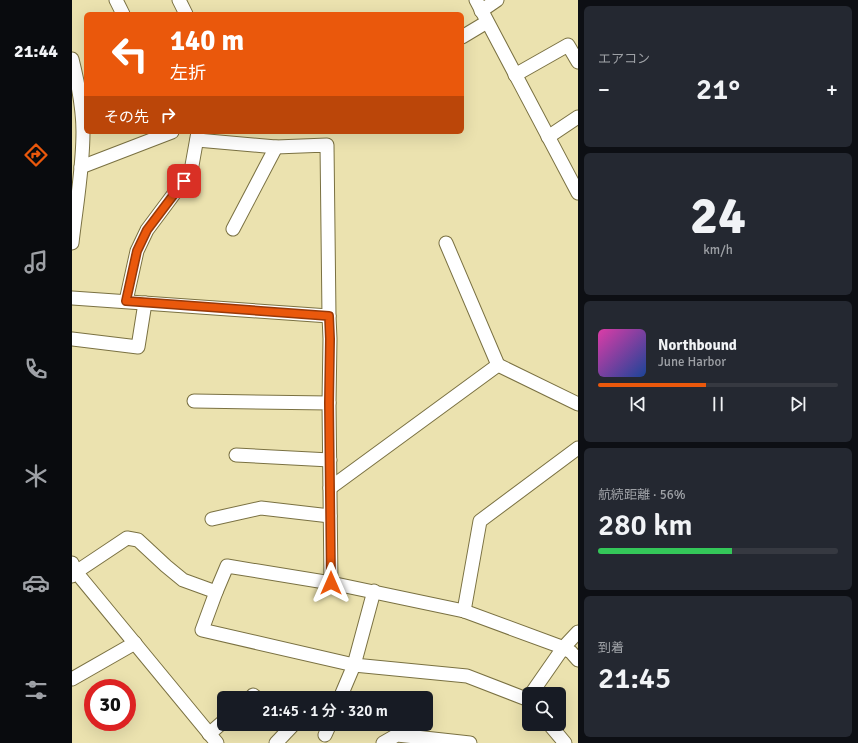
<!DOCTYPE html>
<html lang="ja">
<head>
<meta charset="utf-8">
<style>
	body { margin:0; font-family:Signika,"Noto Sans JP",sans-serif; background:#242831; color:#f1f3f6; height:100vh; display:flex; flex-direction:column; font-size:15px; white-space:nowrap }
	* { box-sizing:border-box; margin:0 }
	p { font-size:13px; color:#9ea1a6 }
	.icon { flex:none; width:22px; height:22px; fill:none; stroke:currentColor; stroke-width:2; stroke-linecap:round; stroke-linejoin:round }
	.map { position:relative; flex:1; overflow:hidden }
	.panel { display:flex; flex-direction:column; gap:6px; padding:6px; background:#0d0f14; width:280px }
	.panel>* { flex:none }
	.top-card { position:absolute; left:12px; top:12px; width:380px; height:122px; border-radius:6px; box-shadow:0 4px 16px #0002; background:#ea580c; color:#fff; overflow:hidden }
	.controls { position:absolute; left:450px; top:687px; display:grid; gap:8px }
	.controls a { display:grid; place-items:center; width:44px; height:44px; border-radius:6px; background:#171b24; box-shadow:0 4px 16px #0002; font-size:20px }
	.speed { position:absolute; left:12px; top:679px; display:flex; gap:8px; font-size:20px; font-weight:700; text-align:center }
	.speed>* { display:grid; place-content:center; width:52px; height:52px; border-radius:50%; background:#171b24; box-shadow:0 4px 16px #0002; line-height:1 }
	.speed .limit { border:6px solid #d22; background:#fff; color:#111 }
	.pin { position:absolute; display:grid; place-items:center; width:34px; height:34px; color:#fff; margin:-17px; border-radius:8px; box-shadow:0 2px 6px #0006 }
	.me { position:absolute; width:44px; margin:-22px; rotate:0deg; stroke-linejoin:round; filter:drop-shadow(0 0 3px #0008) }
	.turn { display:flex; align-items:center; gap:14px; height:84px; padding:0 20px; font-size:18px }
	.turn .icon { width:52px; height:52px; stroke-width:2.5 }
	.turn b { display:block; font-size:28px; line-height:34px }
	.then { display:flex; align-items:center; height:38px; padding:0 20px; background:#0003; gap:8px; font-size:15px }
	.big { font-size:30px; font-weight:600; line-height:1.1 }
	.panel .widget { flex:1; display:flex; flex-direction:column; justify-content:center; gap:6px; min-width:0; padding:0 14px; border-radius:6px; background:#242831 }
	.panel .dial { align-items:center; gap:0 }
	.dial b { font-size:52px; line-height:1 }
	.song { display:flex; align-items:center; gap:12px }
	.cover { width:48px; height:48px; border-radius:6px; background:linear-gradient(135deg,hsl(320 70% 55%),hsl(220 70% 35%)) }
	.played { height:4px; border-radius:2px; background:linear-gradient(90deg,#ea580c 45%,#363941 45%) }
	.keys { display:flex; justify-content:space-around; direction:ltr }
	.heat { display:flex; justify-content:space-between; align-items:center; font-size:22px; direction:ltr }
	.charge { height:6px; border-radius:3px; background:linear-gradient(90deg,#34c759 56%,#363941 0) }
	.trip { position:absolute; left:145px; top:691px; width:216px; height:40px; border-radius:6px; background:#171b24; box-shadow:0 4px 16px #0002; font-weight:600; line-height:40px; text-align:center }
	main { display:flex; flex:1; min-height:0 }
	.tab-bar { display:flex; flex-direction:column; width:72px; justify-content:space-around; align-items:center; background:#090b0e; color:#9ea1a6 }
	.tab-bar .icon { width:28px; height:28px }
	.tab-bar .selected { color:#ea580c }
	.tab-bar b { font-size:18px; color:#f1f3f6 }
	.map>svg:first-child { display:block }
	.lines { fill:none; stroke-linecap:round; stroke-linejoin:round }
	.minor-casing { stroke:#7a7142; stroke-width:15 }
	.minor { stroke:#fff; stroke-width:13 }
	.route-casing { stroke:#983908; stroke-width:10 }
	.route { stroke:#ea580c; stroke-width:7 }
</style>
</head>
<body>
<main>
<nav class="tab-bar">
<b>21:44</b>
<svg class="icon selected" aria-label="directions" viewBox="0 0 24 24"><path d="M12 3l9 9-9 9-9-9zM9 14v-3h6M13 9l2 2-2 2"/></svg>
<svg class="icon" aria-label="music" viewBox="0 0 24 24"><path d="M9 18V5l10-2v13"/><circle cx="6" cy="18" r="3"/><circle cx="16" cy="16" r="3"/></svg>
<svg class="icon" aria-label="phone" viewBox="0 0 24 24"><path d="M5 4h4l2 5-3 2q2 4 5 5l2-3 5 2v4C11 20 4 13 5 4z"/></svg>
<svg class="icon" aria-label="climate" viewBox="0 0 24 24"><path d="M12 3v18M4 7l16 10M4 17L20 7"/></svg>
<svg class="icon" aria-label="car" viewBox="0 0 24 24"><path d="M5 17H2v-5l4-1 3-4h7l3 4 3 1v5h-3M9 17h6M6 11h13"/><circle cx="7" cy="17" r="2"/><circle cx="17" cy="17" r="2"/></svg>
<svg class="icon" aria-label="filters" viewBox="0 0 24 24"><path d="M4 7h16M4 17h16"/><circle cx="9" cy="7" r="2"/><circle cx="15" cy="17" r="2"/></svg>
</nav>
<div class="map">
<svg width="506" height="743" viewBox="0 0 506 743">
	<rect width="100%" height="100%" fill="#ebe2af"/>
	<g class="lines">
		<defs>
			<g id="minor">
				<path d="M44 0 51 14"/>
				<path d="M107 0 114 14"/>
				<path d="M404 0 506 193"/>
				<path d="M409 11 425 0"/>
				<path d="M390 37 415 22"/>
				<path d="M0 59C6 83 11 108 11 132 11 169 4 207 0 243"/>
				<path d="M443 75 496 45 506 62"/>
				<path d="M476 137 506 117"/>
				<path d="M125 140 204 147 255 145 257 316 258 339 257 403"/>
				<path d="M9 167 100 132"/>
				<path d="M161 229 204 147"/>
				<path d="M374 243 426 365"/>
				<path d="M0 298 257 316"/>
				<path d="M54 301 65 251 75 230 119 171 126 132"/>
				<path d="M0 339 66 347 73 303"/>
				<path d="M122 401 257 403 259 583"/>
				<path d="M164 455 258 460"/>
				<path d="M258 488 426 365 506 404"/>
				<path d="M140 519 189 508 258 516"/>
				<path d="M0 563 4 572 145 743"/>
				<path d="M0 576 4 572 55 538 66 540 94 566 111 580 144 592"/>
				<path d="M392 611 408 521 506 448"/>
				<path d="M0 679 63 643"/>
				<path d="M459 694 491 648 506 632"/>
				<path d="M179 698 181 695 185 698"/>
				<path d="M268 698 282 665 302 591"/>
				<path d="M457 700 395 676 282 665 130 630 144 592 155 566 259 583 392 611 487 646 499 652 506 660"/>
				<path d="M477 724 493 743"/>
				<path d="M137 734 152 721"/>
				<path d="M253 735 258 724"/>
				<path d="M204 743 222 724"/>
				<path d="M311 743 325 735 398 743"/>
			</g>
		</defs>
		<use href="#minor" class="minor-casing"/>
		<use href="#minor" class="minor"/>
	</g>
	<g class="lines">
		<defs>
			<path id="route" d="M112 181 75 230 65 251 54 301 257 316 258 339 257 403 259 583"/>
		</defs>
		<use href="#route" class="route-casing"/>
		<use href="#route" class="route"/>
	</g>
</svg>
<div class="controls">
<a><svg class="icon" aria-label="search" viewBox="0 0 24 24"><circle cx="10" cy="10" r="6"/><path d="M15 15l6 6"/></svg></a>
</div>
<div class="speed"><div class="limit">30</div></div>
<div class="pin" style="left:112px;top:181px;background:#d93025"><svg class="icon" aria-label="arrive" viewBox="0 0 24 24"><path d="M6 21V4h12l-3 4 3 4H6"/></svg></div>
<svg class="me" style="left:259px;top:583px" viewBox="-20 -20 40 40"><path d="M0-17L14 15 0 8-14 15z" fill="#ea580c" stroke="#fff" stroke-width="4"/></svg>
<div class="trip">21:45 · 1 分 · 320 m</div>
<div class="top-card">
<div class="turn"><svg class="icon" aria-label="left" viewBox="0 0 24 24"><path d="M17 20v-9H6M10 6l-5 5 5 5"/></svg><div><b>140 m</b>左折</div></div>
<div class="then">その先<svg class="icon" aria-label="right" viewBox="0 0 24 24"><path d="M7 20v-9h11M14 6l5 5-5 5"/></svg></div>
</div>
</div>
<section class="panel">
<div class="widget"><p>エアコン</p>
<div class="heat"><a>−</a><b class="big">21°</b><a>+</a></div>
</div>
<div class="widget dial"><b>24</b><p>km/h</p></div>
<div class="widget">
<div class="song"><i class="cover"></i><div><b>Northbound</b><p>June Harbor</p></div></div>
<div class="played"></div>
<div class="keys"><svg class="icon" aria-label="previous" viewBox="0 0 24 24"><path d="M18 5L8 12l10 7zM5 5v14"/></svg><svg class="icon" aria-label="pause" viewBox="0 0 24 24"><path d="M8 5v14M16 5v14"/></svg><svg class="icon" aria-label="next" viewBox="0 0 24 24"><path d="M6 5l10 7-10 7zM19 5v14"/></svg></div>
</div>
<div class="widget"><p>航続距離 · 56%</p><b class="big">280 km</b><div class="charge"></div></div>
<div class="widget"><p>到着</p><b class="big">21:45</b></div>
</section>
</main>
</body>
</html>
